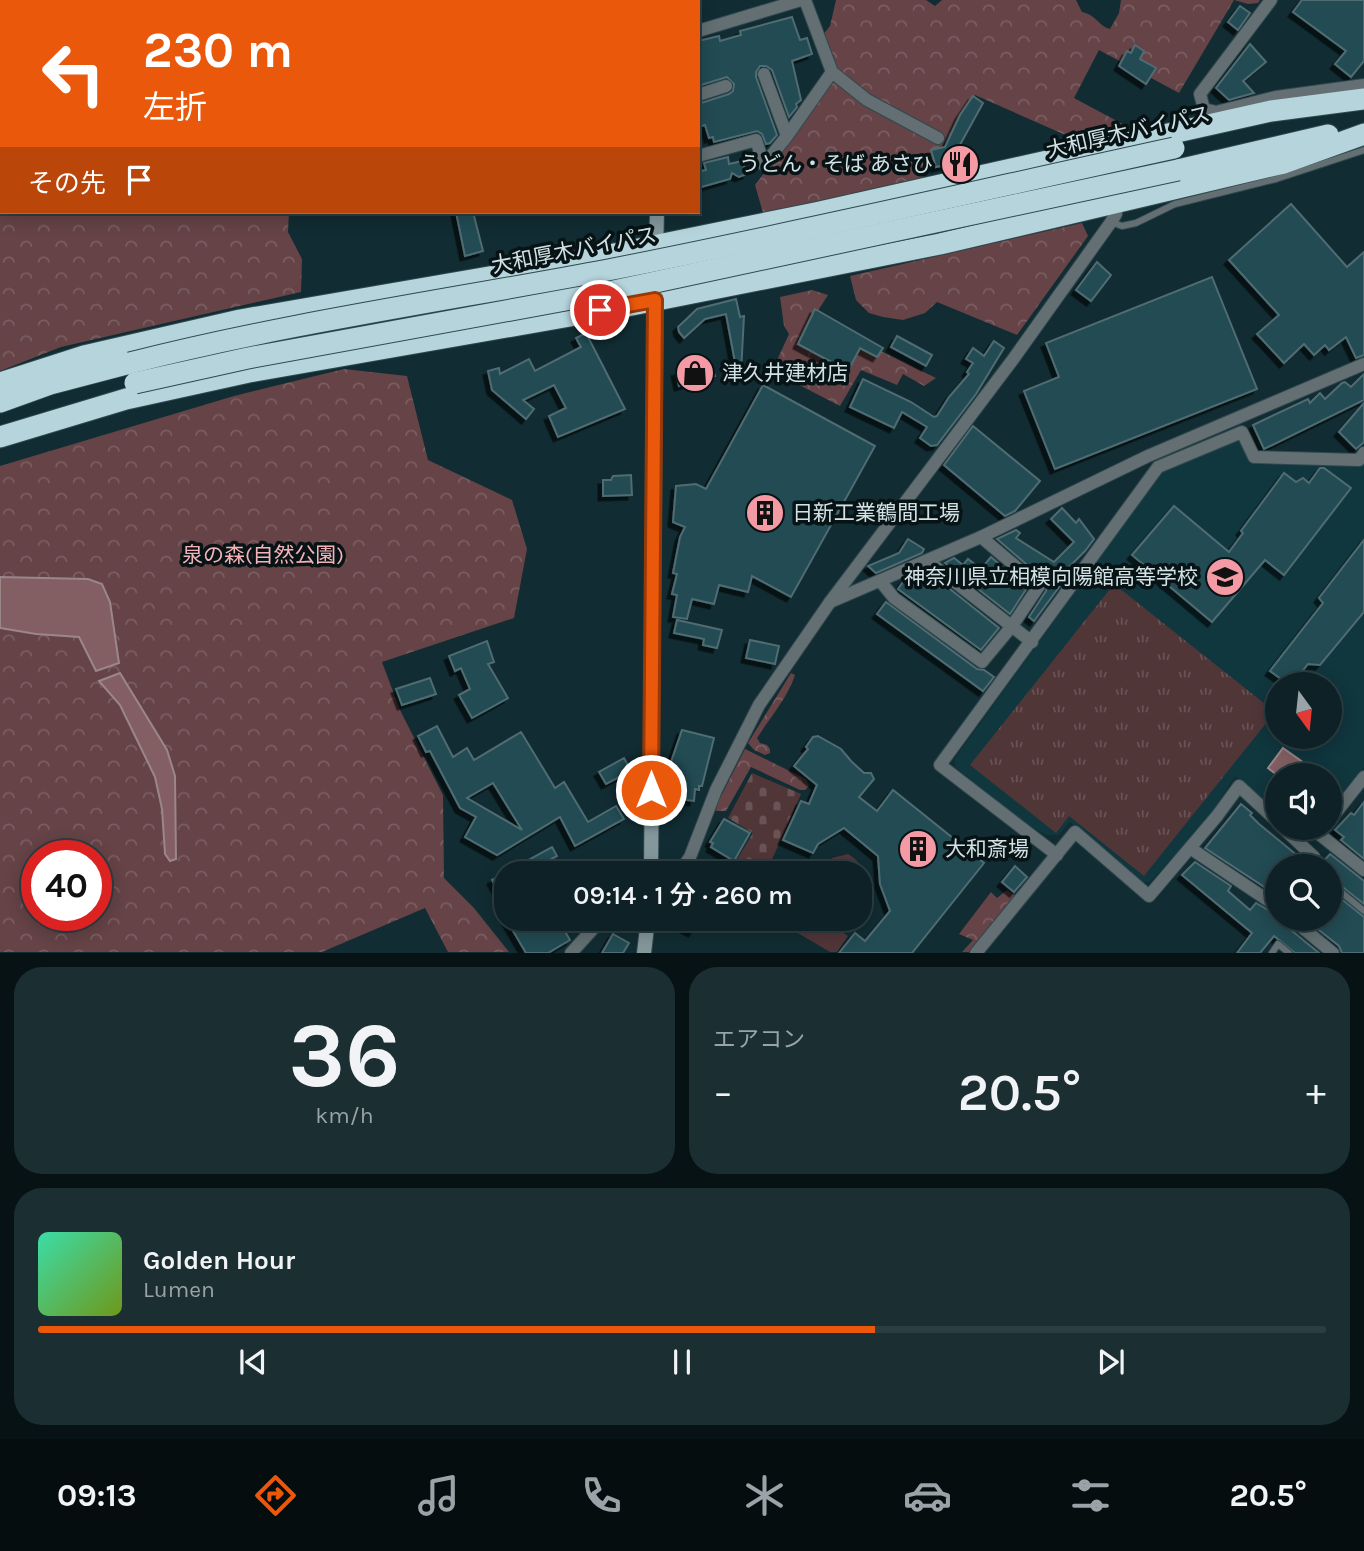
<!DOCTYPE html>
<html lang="ja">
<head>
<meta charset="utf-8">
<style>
	body { margin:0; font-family:Karla,"Noto Sans JP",sans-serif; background:#1b2e32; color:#f1f3f6; height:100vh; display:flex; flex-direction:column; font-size:26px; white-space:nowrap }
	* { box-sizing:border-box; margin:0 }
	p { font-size:23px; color:#9aa3a7 }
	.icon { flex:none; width:38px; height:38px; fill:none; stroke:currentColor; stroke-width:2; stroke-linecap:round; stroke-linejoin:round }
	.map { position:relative; height:953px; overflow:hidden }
	.side { display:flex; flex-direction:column; gap:14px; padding:14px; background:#071215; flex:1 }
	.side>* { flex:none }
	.hud { position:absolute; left:0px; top:0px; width:700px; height:214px; box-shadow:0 4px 18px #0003,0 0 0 2px #2d3e43; background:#ea580c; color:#fff; overflow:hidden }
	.needle { width:46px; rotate:165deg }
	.controls { position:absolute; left:1265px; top:672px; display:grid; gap:14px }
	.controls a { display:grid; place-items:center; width:77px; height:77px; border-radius:50%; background:#0d2126; box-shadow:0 4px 18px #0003,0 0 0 2px #2d3e43; font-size:35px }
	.speed { position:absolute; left:21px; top:840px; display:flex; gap:14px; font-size:35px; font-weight:700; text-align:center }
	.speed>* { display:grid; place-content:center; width:91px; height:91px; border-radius:50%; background:#0d2126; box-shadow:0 4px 18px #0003,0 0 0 2px #2d3e43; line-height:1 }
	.speed .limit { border:10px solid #d22; background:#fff; color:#111 }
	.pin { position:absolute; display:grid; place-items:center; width:60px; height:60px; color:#fff; margin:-30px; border:4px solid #fff; border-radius:50%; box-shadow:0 2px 7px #0007 }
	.me { position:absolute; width:77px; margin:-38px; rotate:0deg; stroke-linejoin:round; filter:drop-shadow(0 0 5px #0008) }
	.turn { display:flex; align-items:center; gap:24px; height:147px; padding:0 28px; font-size:32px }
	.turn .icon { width:91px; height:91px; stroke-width:2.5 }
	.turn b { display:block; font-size:49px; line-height:60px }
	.then { display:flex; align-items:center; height:66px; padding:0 28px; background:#0003; gap:14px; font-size:26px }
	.big { font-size:52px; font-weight:600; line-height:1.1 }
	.side .tile { flex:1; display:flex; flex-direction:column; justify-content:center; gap:10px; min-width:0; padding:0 24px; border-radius:28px; background:#1b2e32 }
	.side .dial { align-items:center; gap:0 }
	.dial b { font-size:91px; line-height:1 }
	.song { display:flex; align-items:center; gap:21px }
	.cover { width:84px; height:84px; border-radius:10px; background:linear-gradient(135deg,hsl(160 70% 55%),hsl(80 70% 35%)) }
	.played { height:7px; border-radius:4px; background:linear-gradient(90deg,#ea580c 65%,#2d3e43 65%) }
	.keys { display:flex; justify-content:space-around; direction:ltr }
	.heat { display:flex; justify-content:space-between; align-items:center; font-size:38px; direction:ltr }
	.side .tiles { flex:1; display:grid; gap:14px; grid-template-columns:1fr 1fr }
	.tile:last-child { grid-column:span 2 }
	.trip { position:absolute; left:494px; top:861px; width:378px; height:70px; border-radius:28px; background:#0d2126; box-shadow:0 4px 18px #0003,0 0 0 2px #2d3e43; font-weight:600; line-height:70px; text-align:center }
	.tabs { display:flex; height:112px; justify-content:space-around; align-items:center; background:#050d0f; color:#9aa3a7 }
	.tabs .icon { width:49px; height:49px }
	.tabs .on { color:#ea580c }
	.tabs b { font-size:32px; color:#f1f3f6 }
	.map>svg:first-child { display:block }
	.built { fill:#10363e; fill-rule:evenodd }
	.grass { fill:#513638 }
	.forest { fill:url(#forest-crowns); fill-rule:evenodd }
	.cemetery { fill:url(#cemetery-stones) }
	.park { fill:url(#park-tufts) }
	.water { fill:#835f63; stroke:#9b868a; stroke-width:2 }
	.building { fill:#224b53; stroke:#506c72; stroke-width:2; fill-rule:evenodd; filter:url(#shadow) }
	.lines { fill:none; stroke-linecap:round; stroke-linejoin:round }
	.lane-casing { stroke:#30494f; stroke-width:8 }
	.street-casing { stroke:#30494f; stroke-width:14 }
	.secondary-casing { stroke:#30494f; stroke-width:16 }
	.highway-casing { stroke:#30494f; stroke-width:23 }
	.lane { stroke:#636f72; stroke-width:6 }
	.street { stroke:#636f72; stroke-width:12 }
	.secondary { stroke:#84989c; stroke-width:14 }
	.highway { stroke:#b5d4db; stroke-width:21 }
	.highway-bridge-casing { stroke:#30494f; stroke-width:23; stroke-linecap:butt }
	.highway-bridge { stroke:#b5d4db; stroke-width:21 }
	.route-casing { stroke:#983908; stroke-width:18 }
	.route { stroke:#ea580c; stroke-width:12 }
	.labels { text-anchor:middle; stroke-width:7; stroke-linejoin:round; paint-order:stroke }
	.street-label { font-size:21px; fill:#d2e1e5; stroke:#071315 }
	.poi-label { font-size:21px; fill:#d2e1e5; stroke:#071315; text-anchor:start }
	.park-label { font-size:21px; fill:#f5b3b9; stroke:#071315 }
</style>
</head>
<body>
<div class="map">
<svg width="1364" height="953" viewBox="0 0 1364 953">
	<defs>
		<pattern id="forest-crowns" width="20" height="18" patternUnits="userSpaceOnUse" patternTransform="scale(1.75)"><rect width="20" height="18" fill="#654346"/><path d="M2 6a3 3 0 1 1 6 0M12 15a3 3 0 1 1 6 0" fill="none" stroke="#7a5e61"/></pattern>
		<pattern id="cemetery-stones" width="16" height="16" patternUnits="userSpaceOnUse" patternTransform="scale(1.75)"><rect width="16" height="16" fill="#513638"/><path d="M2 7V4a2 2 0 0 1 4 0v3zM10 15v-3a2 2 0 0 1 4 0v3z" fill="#695355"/></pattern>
		<pattern id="park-tufts" width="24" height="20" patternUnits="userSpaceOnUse" patternTransform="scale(1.75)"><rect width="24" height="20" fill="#513638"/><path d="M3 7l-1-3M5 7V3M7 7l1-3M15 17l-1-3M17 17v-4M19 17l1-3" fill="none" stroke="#695355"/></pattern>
		<filter id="shadow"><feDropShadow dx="-4.5" dy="4.5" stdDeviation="0" flood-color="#0009"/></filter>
	</defs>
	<rect width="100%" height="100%" fill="#112c32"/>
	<path class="built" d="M1235 441 1242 443 1250 464 1364 465V768L1330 812V775H1278L1277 816 1235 776 1213 810 1187 843 1150 882H1142L1070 822 1059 835H1046L1025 823 955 767V758L1163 471ZM1278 684H1330V737H1278Z"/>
	<g class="grass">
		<path d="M848 854C861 861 865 872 859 885V873H824L832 858Z"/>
		<path d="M774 919 802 923 846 919 838 929 848 936 837 952H830Z"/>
	</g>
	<g class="forest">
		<path d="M84 0H389L388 2Z"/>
		<path d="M836 0H926L935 6 942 0H1076L1082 12C1097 15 1098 26 1110 29L1119 13 1121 0H1260L1258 3 1248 4 1234 0 1179 93 1099 50 1074 98 1132 129 1079 141 975 95 922 179 763 213 755 185 832 83 819 40 830 26Z"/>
		<path d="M0 39 2 212H289L288 232 302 259 301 292 61 347 0 371Z"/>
		<path d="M1082 223 1088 236 1017 335 937 302 925 313 903 320 883 317 869 313 856 300 850 276Z"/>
		<path d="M812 290 828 295 819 309V321L936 378 924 386 903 374 897 385 861 370 840 406 772 371 789 334 784 326 780 297Z"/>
		<path d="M344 369 407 376 428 460 512 500 527 549 514 618 382 662 400 710 443 795 444 878 474 908 509 952H448L425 908 322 952H0V628L36 634 79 637 88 579 0 577V466L234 396ZM100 681 167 750 176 788 174 817 165 854 162 809 155 777 120 705ZM37 856H96V915H37Z"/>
		<path d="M791 673 795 675C788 697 770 718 757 738L760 743 767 745 770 749V753L765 755 754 750 748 743Z"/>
		<path d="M745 749 806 779 809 786 805 790H800L751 767 726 811H716L717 804Z"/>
		<path d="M1007 890 1016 896 971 952H962L973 940 959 934 991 892 997 898Z"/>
	</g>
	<path class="cemetery" d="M752 773 801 794 766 873H760L736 861 753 833 728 818Z"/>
	<path class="park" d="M1114 584 1275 712 1144 876 1069 816 1056 833 970 765Z"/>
	<g class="water">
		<path d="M0 577 88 579 102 584 110 602 119 663 96 671 79 637 36 634 0 628Z"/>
		<path d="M120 673 167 750 175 776 176 859 170 861 165 854 162 809 155 777 120 705 99 681Z"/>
		<path d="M1283 748 1321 775H1277L1268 768Z"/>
	</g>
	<g class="building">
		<path d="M1302 0H1364V61L1351 77 1335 64 1346 51 1293 12Z"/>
		<path d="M1240 6 1250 13 1238 30 1228 22Z"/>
		<path d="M792 17 800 40 807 38 812 54 792 61 801 100 796 104 797 107 789 117 772 70 766 66H760L756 72V77L777 135 770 143 766 144 762 134 757 131 714 142 713 137 709 138 705 125 701 126 698 104 729 94 733 91 734 84 727 77 698 86V41L719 36 720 41 741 35 740 31Z"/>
		<path d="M1250 44 1266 62 1243 81 1254 93 1229 100 1216 88Z"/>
		<path d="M1135 45 1144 51 1140 59 1156 68 1146 84 1119 66 1127 51 1131 53Z"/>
		<path d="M973 96 983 103 956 152 966 157 968 165 951 169 950 164 936 167 931 150 945 147 960 115Z"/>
		<path d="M728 157 729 164 742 161 747 174 739 177 732 173 730 179 698 188V172L706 170 704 163Z"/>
		<path d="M1291 204 1347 267 1364 252V355L1356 358 1346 337 1329 350 1325 345 1314 355 1304 344 1284 363 1257 334 1279 315 1229 260Z"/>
		<path d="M456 212H473L483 251 465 256Z"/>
		<path d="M1097 262 1111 275 1091 301 1076 290Z"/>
		<path d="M1212 277 1257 389 1055 469 1024 391 1059 377 1046 343Z"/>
		<path d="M736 299 740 317 744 316 741 372 737 373 726 314 705 319 684 338 679 332 678 327 697 309Z"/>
		<path d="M815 309 883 348 877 357 860 348 848 371 798 344Z"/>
		<path d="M586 333 625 409 558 437 549 416 566 408 554 385 523 400 534 409 526 419 492 390 488 371 499 368 500 374 529 359 535 371 581 347 576 338Z"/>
		<path d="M897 336 932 355 926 366 891 347Z"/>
		<path d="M994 341 1004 348 976 394 937 445 931 446 920 438 927 427 902 412 894 428 850 407 863 379 911 402 934 417 937 416 949 397 969 374 967 372 973 363 966 359 973 348 984 356Z"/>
		<path d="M711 363 715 376 679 386 676 372Z"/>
		<path d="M1364 374V400L1264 449 1253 425 1308 399 1310 403 1320 393 1325 399 1342 383 1345 382 1351 387Z"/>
		<path d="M763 385 875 446 791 597 752 576 748 592 719 585 714 604 692 599 687 619 673 617 677 595 672 594 677 574 673 573 680 537 685 527 673 522 676 486 696 484 706 489Z"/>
		<path d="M1364 403V442L1356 449 1339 432Z"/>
		<path d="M973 426 1040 481 1015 511 1005 516 944 465Z"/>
		<path d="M1320 468H1324L1351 488 1284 575 1265 560 1212 622 1132 555 1174 506 1229 552 1243 533 1241 531 1284 473 1296 482 1303 478 1309 483Z"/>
		<path d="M631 475 632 495 603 496V480H611L613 476Z"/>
		<path d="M1062 508 1076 523 1079 519 1094 539 1085 551 1061 575 1065 579 1034 621 1029 617 1046 591 1047 582 997 539 1016 530 1020 533 1016 538 1054 562 1074 542 1051 519Z"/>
		<path d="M908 539 924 549 922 553 876 573 868 566 899 553Z"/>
		<path d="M1364 540V612L1320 665 1308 664 1292 684H1288L1270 671 1323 603 1319 598Z"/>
		<path d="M991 557 1027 588 1010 614 945 563 954 558 963 565 968 559 981 569Z"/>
		<path d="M926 570 999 628 981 650 898 589 905 579Z"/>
		<path d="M886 602 977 669 984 670 994 677 983 691 877 614Z"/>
		<path d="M677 620 722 630 717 648 703 645 704 639 674 633Z"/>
		<path d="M750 640 779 646 775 664 746 658Z"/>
		<path d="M487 641 494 662 488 664 508 698 472 718 459 695 470 689 461 668 455 671 449 656Z"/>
		<path d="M430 678 436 694 402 705 396 689Z"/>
		<path d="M437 726 453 757 467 748 474 760 521 732 555 788 564 782 588 822 616 806 624 819 575 846 560 817 497 855 465 837 476 817 460 808 430 751 426 752 418 736ZM493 783 522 830 467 798Z"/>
		<path d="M682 730 714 738 702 786H699V790L695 789 694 801 670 798 671 787 668 786 671 762Z"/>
		<path d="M818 736 841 749 851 761 864 773H871L874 779 859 797 877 811 893 790 984 863 912 953H839L855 933 865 941 890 911 880 884 878 856 844 828 818 844 813 853 783 840 801 801 809 804 817 785 794 766 808 749 806 747 813 737Z"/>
		<path d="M624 758 631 771 606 784 599 772Z"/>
		<path d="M1364 802V859L1341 840 1344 837 1335 830 1351 813 1354 815Z"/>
		<path d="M1241 804 1252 813 1250 815 1259 824 1310 866H1278V896L1205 848Z"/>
		<path d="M724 819 750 833 734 861 711 847 713 843 710 842Z"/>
		<path d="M552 847 557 856 526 873H506V887L498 891 492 880Z"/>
		<path d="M1330 854 1364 881V904L1330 877V866L1320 865Z"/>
		<path d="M1195 862 1231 886 1228 891 1250 910 1256 903 1278 916V919H1283L1286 926 1319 953H1295L1274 936 1260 953H1237L1252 933 1182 875Z"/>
		<path d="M1015 866 1027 877 1014 892 1002 882Z"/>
		<path d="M1330 890 1364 917V953H1342L1339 946 1305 919H1330Z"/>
		<path d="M506 919H565L570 927 564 930 570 940 548 953H526Z"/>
		<path d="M666 919H700L693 932Z"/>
		<path d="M613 934 629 943 623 953H602Z"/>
	</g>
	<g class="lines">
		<defs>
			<g id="lane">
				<path d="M1111 222 1122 226 1136 223 1175 204 1276 179 1364 150"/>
				<path d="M1330 883 1364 911"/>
				<path d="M1272 953 1278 944 1289 953"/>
			</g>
			<g id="street">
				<path d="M570 0 573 2"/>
				<path d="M805 0 832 72 867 100 938 138"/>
				<path d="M1271 0 1200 94 1204 109 1216 112 1276 97 1364 85"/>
				<path d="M698 31 801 0"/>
				<path d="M764 74 787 136"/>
				<path d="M698 95 726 86"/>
				<path d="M698 156 756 140 764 165 787 136 832 72"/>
				<path d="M928 561 1032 642"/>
				<path d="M881 582 894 598 982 662 1012 626 1039 586 981 537"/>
				<path d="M830 602 981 537 1148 456 1364 364"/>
				<path d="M1330 820 1364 777"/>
				<path d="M1283 828 1314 857"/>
				<path d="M1319 834 1364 870"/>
				<path d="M1190 848 1278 907"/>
				<path d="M1057 855 940 765 1158 467 1242 432 1254 457 1359 460 1364 453"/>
				<path d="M679 873 690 857 716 790 759 705 830 602 1014 358 1111 222 1116 214 1117 204"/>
				<path d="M1292 919 1333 953"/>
				<path d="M571 953 602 919"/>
				<path d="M976 953 1075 832 1149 896 1217 816 1239 786 1278 822"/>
			</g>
			<g id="secondary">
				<path d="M659 2V0"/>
				<path d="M656 252 657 212"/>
				<path d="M651 873 656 294"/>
				<path d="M644 953 648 919"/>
			</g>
			<g id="highway">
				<path d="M1178 170 1328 135"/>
				<path d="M0 383 84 356 240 320 570 263 815 213 1271 111 1364 99"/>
				<path d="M0 402 50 384 130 363"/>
				<path d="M0 437 126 399 249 372 627 306 940 244 1284 163 1364 134"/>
			</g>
		</defs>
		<use href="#lane" class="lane-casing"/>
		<use href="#street" class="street-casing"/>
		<use href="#secondary" class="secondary-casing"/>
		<use href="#highway" class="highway-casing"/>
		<use href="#lane" class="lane"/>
		<use href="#street" class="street"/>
		<use href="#secondary" class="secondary"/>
		<use href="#highway" class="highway"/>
		<defs>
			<g id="highway-bridge">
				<path d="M130 363C287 323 449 300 608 270 798 233 986 189 1174 148"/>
				<path d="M135 383 248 358 609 292 1178 170"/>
			</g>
		</defs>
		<use href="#highway-bridge" class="highway-bridge-casing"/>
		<use href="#highway-bridge" class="highway-bridge"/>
	</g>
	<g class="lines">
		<defs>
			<path id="route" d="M600 310 655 300 651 790"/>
		</defs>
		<use href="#route" class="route-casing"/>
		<use href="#route" class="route"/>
	</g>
	<defs>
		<symbol id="restaurant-disc" viewBox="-11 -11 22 22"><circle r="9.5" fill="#f49aa4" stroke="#071315"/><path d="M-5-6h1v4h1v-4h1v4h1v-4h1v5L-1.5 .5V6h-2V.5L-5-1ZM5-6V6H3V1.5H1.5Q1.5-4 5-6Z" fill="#111"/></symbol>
		<symbol id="shop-disc" viewBox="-11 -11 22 22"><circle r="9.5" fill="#f49aa4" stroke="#071315"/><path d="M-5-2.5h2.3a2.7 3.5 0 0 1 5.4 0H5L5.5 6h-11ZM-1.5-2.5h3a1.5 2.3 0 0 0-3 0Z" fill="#111"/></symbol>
		<symbol id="building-disc" viewBox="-11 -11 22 22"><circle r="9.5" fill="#f49aa4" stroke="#071315"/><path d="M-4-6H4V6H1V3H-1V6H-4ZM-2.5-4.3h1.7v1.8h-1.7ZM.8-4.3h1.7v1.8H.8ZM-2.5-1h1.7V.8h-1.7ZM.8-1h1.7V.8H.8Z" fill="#111"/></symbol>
		<symbol id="school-disc" viewBox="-11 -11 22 22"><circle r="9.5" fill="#f49aa4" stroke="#071315"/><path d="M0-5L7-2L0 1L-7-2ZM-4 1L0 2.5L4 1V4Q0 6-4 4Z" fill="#111"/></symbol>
	</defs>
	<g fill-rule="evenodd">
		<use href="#restaurant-disc" x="938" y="142" width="44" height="44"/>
		<use href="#shop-disc" x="673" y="351" width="44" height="44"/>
		<use href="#building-disc" x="743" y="491" width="44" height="44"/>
		<use href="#school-disc" x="1203" y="555" width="44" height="44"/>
		<use href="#building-disc" x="896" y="827" width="44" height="44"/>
	</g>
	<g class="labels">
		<g class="street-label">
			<text transform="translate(1128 132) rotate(-13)" y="7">大和厚木バイパス</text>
			<text transform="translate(574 250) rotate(-11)" y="7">大和厚木バイパス</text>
		</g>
		<g class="poi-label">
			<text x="933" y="171" text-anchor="end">うどん・そば あさひ</text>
			<text x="722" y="380">津久井建材店</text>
			<text x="792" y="520">日新工業鶴間工場</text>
			<text x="1198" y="584" text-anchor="end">神奈川県立相模向陽館高等学校</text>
			<text x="945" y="856">大和斎場</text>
		</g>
		<g class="park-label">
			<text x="263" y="562">泉の森(自然公園)</text>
		</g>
	</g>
</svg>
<div class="controls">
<a><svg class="needle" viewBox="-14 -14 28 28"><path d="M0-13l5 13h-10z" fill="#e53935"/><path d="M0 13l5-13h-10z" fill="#9aa3a7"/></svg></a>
<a><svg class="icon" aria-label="sound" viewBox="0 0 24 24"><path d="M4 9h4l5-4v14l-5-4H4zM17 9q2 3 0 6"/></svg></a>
<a><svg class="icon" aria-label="search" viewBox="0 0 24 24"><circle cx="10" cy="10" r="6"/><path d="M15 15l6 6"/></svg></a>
</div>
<div class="speed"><div class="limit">40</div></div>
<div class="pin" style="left:600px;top:310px;background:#d93025"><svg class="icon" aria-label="arrive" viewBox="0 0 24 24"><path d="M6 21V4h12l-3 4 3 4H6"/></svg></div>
<svg class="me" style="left:651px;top:790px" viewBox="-20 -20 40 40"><circle r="17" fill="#ea580c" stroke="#fff" stroke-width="3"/><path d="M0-11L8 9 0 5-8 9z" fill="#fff"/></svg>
<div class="trip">09:14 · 1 分 · 260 m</div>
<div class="hud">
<div class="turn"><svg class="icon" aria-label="left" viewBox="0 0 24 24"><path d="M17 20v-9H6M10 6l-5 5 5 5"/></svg><div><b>230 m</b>左折</div></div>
<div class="then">その先<svg class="icon" aria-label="arrive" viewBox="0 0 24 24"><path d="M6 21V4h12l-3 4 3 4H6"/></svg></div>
</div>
</div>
<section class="side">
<div class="tiles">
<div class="tile dial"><b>36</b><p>km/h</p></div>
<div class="tile"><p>エアコン</p>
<div class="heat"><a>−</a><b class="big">20.5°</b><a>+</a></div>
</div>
<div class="tile">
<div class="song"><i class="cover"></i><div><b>Golden Hour</b><p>Lumen</p></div></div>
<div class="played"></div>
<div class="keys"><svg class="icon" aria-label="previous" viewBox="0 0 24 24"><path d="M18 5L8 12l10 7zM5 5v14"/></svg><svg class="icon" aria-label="pause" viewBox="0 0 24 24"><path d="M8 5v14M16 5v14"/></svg><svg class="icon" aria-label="next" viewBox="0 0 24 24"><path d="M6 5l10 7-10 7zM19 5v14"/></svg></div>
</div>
</div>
</section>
<nav class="tabs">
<b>09:13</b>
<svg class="icon on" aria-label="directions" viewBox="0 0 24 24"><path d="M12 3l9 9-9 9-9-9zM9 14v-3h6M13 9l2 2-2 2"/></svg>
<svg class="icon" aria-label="music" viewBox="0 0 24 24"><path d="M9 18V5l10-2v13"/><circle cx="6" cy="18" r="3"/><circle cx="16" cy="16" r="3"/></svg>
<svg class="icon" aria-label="phone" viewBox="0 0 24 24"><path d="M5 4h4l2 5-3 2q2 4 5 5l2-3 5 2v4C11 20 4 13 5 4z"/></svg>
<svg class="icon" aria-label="climate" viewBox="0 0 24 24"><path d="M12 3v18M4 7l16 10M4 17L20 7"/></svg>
<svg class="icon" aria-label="car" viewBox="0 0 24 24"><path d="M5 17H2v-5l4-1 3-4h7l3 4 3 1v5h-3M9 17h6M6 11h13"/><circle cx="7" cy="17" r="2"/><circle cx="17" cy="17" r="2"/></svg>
<svg class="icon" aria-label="filters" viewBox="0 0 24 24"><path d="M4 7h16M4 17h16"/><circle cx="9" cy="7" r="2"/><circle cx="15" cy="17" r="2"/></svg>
<b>20.5°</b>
</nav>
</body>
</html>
